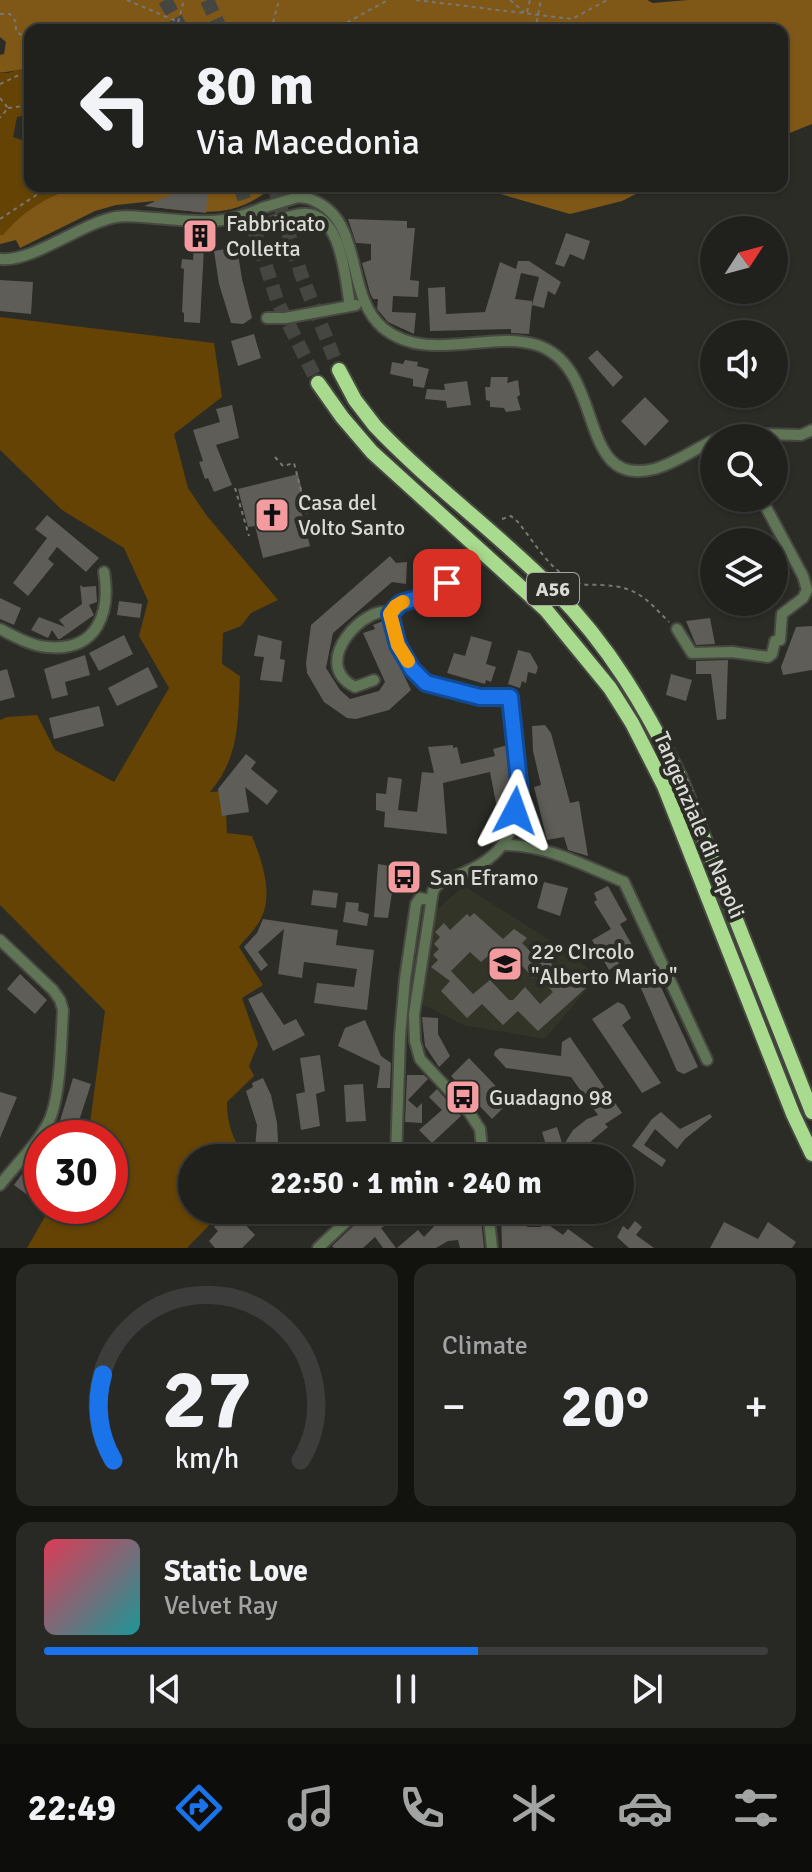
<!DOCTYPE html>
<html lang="en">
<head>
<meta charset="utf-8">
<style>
	body { margin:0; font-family:Signika,sans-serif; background:#282925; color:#f1f3f6; height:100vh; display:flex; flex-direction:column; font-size:30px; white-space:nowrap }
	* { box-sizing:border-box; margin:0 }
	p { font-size:26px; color:#a2a3a3 }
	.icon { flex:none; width:44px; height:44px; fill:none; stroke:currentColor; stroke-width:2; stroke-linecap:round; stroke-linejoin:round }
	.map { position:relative; height:1248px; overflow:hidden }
	.side { display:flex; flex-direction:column; gap:16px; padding:16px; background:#12120f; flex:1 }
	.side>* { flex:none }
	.top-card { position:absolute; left:24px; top:24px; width:764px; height:168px; border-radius:16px; box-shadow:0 2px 6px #0004,0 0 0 2px #3d3e3b; background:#20211c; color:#f1f3f6; overflow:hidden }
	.needle { width:52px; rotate:54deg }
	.controls { position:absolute; left:700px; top:216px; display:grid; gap:16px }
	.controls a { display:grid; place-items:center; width:88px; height:88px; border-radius:50%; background:#20211c; box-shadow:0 2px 6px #0004,0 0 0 2px #3d3e3b; font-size:40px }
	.speed { position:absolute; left:24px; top:1120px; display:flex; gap:16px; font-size:40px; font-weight:700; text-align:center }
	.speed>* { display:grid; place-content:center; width:104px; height:104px; border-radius:50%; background:#20211c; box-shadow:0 2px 6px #0004,0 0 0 2px #3d3e3b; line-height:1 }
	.speed .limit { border:12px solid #d22; background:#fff; color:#111 }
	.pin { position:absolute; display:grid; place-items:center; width:68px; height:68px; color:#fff; margin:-34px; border-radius:16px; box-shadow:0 4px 12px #0006 }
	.me { position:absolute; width:88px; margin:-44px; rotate:4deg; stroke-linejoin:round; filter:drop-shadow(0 0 6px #0008) }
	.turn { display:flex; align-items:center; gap:28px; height:168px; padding:0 40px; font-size:36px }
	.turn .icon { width:104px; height:104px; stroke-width:2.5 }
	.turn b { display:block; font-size:56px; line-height:68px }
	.big { font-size:60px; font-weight:800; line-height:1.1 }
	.side .card { flex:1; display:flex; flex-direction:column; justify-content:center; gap:12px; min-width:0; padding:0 28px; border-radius:16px; background:#282925 }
	.side .dial { align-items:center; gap:0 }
	.dial svg { height:208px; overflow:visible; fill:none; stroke:#3d3e3b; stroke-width:7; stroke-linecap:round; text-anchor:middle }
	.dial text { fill:#f1f3f6; stroke:none }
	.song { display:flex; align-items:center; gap:24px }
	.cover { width:96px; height:96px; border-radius:12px; background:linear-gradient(135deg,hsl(350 70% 55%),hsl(180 70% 35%)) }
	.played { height:8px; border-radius:4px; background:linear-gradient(90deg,#1a73e8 60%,#3d3e3b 60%) }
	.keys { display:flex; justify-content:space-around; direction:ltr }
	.heat { display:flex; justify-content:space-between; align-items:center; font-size:44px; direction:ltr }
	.side .tiles { flex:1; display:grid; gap:16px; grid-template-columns:1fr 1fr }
	.card:last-child { grid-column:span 2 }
	.trip { position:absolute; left:178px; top:1144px; width:456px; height:80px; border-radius:40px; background:#20211c; box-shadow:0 2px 6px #0004,0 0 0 2px #3d3e3b; font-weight:800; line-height:80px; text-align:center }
	.menu { display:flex; height:128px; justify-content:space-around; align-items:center; background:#0d0d0b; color:#a2a3a3 }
	.menu .icon { width:56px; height:56px }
	.menu .current { color:#1a73e8 }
	.menu b { font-size:36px; color:#f1f3f6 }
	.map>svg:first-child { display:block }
	.built { fill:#323428 }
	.green { fill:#644305 }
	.forest { fill:#7f5817 }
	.building { fill:#5f5d57; fill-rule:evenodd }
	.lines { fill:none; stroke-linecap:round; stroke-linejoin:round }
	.highway-tunnel { stroke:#454641; stroke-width:14; stroke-dasharray:14 7; stroke-linecap:butt }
	.minor-casing { stroke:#474842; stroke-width:14 }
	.highway-casing { stroke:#474842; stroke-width:18 }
	.path { stroke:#777873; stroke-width:2; stroke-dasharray:4 4; stroke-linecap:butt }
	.minor { stroke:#607556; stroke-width:10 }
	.highway { stroke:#a8db8e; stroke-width:14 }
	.minor-bridge-casing { stroke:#474842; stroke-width:14; stroke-linecap:butt }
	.minor-bridge { stroke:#607556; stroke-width:10 }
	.route-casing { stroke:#114b97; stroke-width:20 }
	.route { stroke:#1a73e8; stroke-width:14 }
	.slow { stroke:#f59e0b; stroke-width:14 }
	.labels { text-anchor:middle; stroke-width:8; stroke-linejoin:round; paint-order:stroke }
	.shield { fill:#2b2c26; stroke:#a6a6a2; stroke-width:2 }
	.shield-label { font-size:20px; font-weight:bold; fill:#dadbd7 }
	.poi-label { font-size:22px; fill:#dadbd7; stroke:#2b2c26; text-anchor:start }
	.street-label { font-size:22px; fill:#dadbd7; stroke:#2b2c26 }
</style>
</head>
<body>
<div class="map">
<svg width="812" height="1248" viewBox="0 0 812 1248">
	<rect width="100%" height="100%" fill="#2b2c26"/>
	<path class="built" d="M464 886 567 951 598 976 545 1039 463 1025 422 1004 437 909Z"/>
	<g class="green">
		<path d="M22 68 30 70V114L17 117 13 137 30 143V186H88L21 217 3 235H0V72L8 73Z"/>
		<path d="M0 317 214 343 222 397 174 434 188 488 207 516 278 600 251 613 241 626 223 633 222 664 240 676C238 720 240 757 210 792L225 791 227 833 252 836C262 861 275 897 259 922 254 931 245 939 239 947L263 985 242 998 258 1044 249 1066 254 1076 227 1102C227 1125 233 1140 246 1158H192V1210H224L187 1248H27L51 1206H110V1138H88L105 1011 0 905V720L7 717 37 715 55 750 114 782 169 688 139 636 148 601 124 548 62 510 0 450Z"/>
	</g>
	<g class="forest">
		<path d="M0 0H647L653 3 688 0H812V124L782 136V30H30V70C19 67 11 73 0 72V55L4 54 6 42 0 37Z"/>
		<path d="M88 186H274C232 221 203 212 152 207L154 201 116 205 95 211 20 248 16 240 0 244V235H3C25 209 54 191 88 186Z"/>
		<path d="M481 186H652L622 201 570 214 490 191Z"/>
	</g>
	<g class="building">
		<path d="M208 189 206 213 144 206 181 191Z"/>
		<path d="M348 219 407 221V228H415L410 280 419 281 418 297 393 296 392 312 416 313 414 334 388 322 377 309 378 299H373L370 293 362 263 371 260V244L356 243Z"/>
		<path d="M195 229H205L200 323 184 322V313L182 312 184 269 181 268 182 259 193 260Z"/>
		<path d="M566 233 590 241 584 260 570 254 564 267 555 264Z"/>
		<path d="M237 247 242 279 252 318 243 324 231 323 219 284 214 251Z"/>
		<path d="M518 261H529L561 282 555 295 548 291 544 308 532 305 529 334 511 333V329L430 331 428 288 445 287 446 314 485 312 500 262 516 269ZM521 273 539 277 532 305V301L515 299Z"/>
		<path d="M0 280 33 282 31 314 0 311Z"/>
		<path d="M254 334 261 358 238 366 231 341Z"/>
		<path d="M597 350 623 377 613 387 588 358Z"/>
		<path d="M405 360 418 362 417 366 429 369 424 388 413 386V379L390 374 392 362 403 364Z"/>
		<path d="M491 377H508L507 383 518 380 520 395 517 397 521 410 506 412 504 408 490 407V401L486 400 485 387H490Z"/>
		<path d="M467 381 471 405 447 408 446 401 425 399 427 389 445 390 444 384Z"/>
		<path d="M645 397 669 421 645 446 621 421Z"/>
		<path d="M232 405 239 438 216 445 232 485 214 492 208 478 205 479 199 462 203 461 193 430 220 422 216 409Z"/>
		<path d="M298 474 307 510 301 511 310 546 263 558 255 526 248 527 238 489Z"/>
		<path d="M47 515 99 558 86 572 57 547 48 559 54 564 28 596 13 583 47 538 35 529Z"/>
		<path d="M390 556 396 563 407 562 406 584 392 582 333 633 326 668 340 690 350 699 379 691 385 682 363 633 375 629 373 625 383 621 390 647 411 690 389 710 356 719 347 718 324 702 307 673 306 663 311 625Z"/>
		<path d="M80 585 83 587 96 586 97 602 89 605 94 615 60 639H58L52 630 48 638 31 630 39 617 65 627 59 620 82 604Z"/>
		<path d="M0 598 21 608 14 625 0 619Z"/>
		<path d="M119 601 142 604 140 618 117 615Z"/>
		<path d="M710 618 715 644 696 645 686 621Z"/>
		<path d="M812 626V670L783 675 781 667 796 627Z"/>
		<path d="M124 635 133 654 99 671 89 653Z"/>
		<path d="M258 635 282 641 280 659 285 660 282 682 260 680 264 657 254 656Z"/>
		<path d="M471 636 492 642 486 664 496 667 491 682 486 680 485 684 447 673 454 653 465 656Z"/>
		<path d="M518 650 530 653 538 667 536 674 528 672 526 683 522 681 520 688 508 684Z"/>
		<path d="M85 655 90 675 65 682 68 695 52 699 44 669Z"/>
		<path d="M728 660 726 719 717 720 711 674H696V661Z"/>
		<path d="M148 667 158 687 117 706 108 688Z"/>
		<path d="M7 669 15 697 0 701V671Z"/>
		<path d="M671 674 692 680 686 701 666 695Z"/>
		<path d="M99 706 104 726 54 739 49 718Z"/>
		<path d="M545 725 551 733 570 803 579 801 588 856 568 850 564 837 547 840 534 787 541 785 533 751 532 726Z"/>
		<path d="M453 745V748L457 747 461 764 495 756 493 749 508 745 510 800 496 803 490 772 443 783 447 834 384 827 385 812 376 810V793L386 794 388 777 402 779 398 810 417 812 422 772 434 773 428 747Z"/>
		<path d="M246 754 256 762 251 769 278 791 267 805 245 787 249 812 222 816 218 789Z"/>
		<path d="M378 864 396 867 388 918 374 917Z"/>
		<path d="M544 882 568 888 560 916 537 908Z"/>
		<path d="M608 886 627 920 620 924 636 952 609 970 592 940 611 929 594 902 597 900 594 893Z"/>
		<path d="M313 890 338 893 336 908 311 905Z"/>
		<path d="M346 902 359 903 358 911 369 914 367 926 343 922Z"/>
		<path d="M474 913 503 939 514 929 527 938 522 943 539 960 542 958 547 963 549 961 567 980 573 974 586 988 538 1031 518 1011 503 1025 482 1004 467 1018 441 991 450 981 431 967 438 960 433 955 439 949 434 944 440 937 435 932 444 923 450 930 467 914 470 917ZM508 950 533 978 536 974 553 992 540 1004 525 987 513 1000H509L490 980 473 994 451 971 470 952 481 962 494 951 500 958Z"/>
		<path d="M263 919 338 930 336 945 374 950 367 1010 314 1003 317 983 354 987 357 969 304 962 302 978 278 974 284 929 258 952 268 965 261 971 244 947 257 933Z"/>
		<path d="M654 972 698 1067 684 1074 677 1071 640 986V977Z"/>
		<path d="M20 974 47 1000 35 1014 7 989Z"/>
		<path d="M262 992 284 1025 296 1019 305 1035 273 1051 248 999Z"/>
		<path d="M618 1002 624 1005 631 1018 622 1025 661 1083 642 1093 592 1019Z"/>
		<path d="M422 1017 438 1018V1034L450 1056 439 1067 425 1046Z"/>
		<path d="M365 1020 381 1056 391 1063 390 1088H377L380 1066 338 1046 345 1028Z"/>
		<path d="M570 1037 622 1113 605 1124 608 1127 571 1158H550L542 1132 557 1127 563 1146 573 1130 587 1119 598 1115 571 1077 506 1068 494 1055 495 1051 500 1048 561 1056 562 1042Z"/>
		<path d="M320 1055 325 1091 316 1094 320 1126 301 1130 296 1094 305 1092 300 1058Z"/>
		<path d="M469 1058 510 1101 492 1119 451 1076Z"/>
		<path d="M407 1075H424L428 1079 408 1100 417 1108 422 1103V1123L405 1122Z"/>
		<path d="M73 1078 91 1084 76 1130 59 1124Z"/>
		<path d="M263 1078 271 1095 277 1123 278 1142 274 1156 263 1154V1152L255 1149 257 1125 246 1091 253 1087 252 1083Z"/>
		<path d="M363 1084 366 1121 346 1122 344 1085Z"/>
		<path d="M437 1089 461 1116 432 1143 419 1130 442 1110 429 1097Z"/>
		<path d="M0 1092 17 1097 0 1138Z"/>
		<path d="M661 1112 680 1129 710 1114 712 1117 685 1139 677 1149 655 1129 644 1145 666 1160 662 1167 632 1146 652 1119Z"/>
		<path d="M42 1147V1186L33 1199 14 1185Z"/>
		<path d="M367 1210H410L381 1228 396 1248H383L375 1237 363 1248H334L332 1246 364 1216Z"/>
		<path d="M456 1210H480L484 1248H460L458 1240 448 1241 436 1248H397L418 1230 424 1237 437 1223 458 1222Z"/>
		<path d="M501 1210H526L527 1227H541L543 1221 563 1235 568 1229 594 1248H502Z"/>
		<path d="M232 1211 255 1235 242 1248H215L209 1241 218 1231 214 1227Z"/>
		<path d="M635 1221 642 1227 636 1235 654 1248H629L617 1237 623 1226 628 1230Z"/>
		<path d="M724 1222 758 1239 768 1222 796 1242 792 1248H710Z"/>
	</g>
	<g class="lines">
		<g class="highway-tunnel">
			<path d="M165 0 182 30"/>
			<path d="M207 0 221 30"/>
			<path d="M240 186 278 303 318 383"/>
			<path d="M274 186 301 274 339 370"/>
		</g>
		<defs>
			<g id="minor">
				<path d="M307 198C367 217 342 293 383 328 427 364 490 330 537 345 607 368 575 489 654 469 674 464 695 449 714 440"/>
				<path d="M252 229C268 224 285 216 301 214 342 210 345 278 350 306"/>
				<path d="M0 259C32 263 81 223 116 217 127 215 141 217 153 218 198 221 219 227 262 208"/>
				<path d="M267 318H285L356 305"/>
				<path d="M718 438 728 433 801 435 812 430"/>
				<path d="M390 614 401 603 432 594 447 583"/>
				<path d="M0 629C14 636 31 646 47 647 97 652 111 613 104 572"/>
				<path d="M677 629 692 653 732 652 768 657 772 654 775 641 780 640 782 614 803 598 807 590 803 576 761 498"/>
				<path d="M374 680 355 687C307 663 369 601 390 614L398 645 412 669 426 683 480 697H510C515 748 536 825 487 860 472 871 452 877 437 885L433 891 414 1014 415 1041 420 1059 469 1112 480 1129 483 1158"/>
				<path d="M504 845C548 845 585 866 624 882L707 1060"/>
				<path d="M0 940 53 990 60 1000 63 1010C61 1039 61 1095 49 1121 38 1144 16 1164 0 1185"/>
				<path d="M396 1158 400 1036 405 979 416 904 420 898 430 900"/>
				<path d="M488 1210 492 1248"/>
				<path d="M318 1248 359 1210"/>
			</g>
			<g id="highway">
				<path d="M339 370 355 400 375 426C431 485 498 533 555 591 609 645 647 710 680 778L812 1112"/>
				<path d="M318 383 342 417 372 452 546 610 610 688 632 723 664 786 793 1114 812 1154"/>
			</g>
		</defs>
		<use href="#minor" class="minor-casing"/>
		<use href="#highway" class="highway-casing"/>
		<g class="path">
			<path d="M127 0 197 30"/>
			<path d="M416 0 572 19 607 0"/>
			<path d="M510 0 524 12"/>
			<path d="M527 12 530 0"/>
			<path d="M0 14H10L16 22V31L30 42"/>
			<path d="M178 22 184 0"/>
			<path d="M271 30 279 0"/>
			<path d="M333 30 388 0"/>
			<path d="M535 30 541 0"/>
			<path d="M0 84 17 76 26 75 30 82"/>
			<path d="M0 98 8 108 0 118"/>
			<path d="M8 108 30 105"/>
			<path d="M0 219 50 186"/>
			<path d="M275 457 283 466 294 463 310 526"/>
			<path d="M235 488 249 536"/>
			<path d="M502 519 511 516 518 522C535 543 551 573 578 583 585 586 594 584 602 585 638 587 645 598 669 622"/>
			<path d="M453 576 460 567"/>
		</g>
		<use href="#minor" class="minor"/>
		<use href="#highway" class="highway"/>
		<defs>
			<path id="minor-bridge" d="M262 208 298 197 307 198"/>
		</defs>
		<use href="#minor-bridge" class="minor-bridge-casing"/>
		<use href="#minor-bridge" class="minor-bridge"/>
	</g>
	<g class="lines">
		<defs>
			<path id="route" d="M447 583 432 594 401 603 390 614 398 645 412 669 426 683 480 697H510L520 791 515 811"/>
		</defs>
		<use href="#route" class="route-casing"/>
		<use href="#route" class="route"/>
		<path class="slow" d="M403 602 396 606 390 614 398 645 408 661"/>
	</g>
	<defs>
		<symbol id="building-square" viewBox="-11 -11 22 22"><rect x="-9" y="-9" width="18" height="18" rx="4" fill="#f49b9f" stroke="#2b2c26"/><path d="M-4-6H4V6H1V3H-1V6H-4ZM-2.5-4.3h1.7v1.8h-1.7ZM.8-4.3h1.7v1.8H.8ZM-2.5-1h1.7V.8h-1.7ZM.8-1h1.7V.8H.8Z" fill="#111"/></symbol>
		<symbol id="church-square" viewBox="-11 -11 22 22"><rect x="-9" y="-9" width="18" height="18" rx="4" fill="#f49b9f" stroke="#2b2c26"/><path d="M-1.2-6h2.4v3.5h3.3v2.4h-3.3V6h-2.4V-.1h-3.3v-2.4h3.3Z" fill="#111"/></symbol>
		<symbol id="bus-square" viewBox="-11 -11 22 22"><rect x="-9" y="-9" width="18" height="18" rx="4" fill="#f49b9f" stroke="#2b2c26"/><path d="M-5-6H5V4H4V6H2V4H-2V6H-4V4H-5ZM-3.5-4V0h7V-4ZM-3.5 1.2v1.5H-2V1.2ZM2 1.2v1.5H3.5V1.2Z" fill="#111"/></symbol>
		<symbol id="school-square" viewBox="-11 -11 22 22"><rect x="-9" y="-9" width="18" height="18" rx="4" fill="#f49b9f" stroke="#2b2c26"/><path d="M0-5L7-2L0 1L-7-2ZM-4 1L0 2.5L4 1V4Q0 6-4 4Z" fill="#111"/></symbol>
	</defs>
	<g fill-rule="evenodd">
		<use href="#building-square" x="180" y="216" width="40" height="40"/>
		<use href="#church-square" x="252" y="495" width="40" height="40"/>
		<use href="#bus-square" x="384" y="857" width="40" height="40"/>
		<use href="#school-square" x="485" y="944" width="40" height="40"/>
		<use href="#bus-square" x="443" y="1077" width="40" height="40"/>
	</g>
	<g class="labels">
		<rect class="shield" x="527" y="573" width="52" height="32" rx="6"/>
		<g class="shield-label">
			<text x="553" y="596">A56</text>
		</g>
		<g class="poi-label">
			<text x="226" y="231">Fabbricato<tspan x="226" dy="25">Colletta</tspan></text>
			<text x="298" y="510">Casa del<tspan x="298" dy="25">Volto Santo</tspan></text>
			<text x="430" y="885">San Eframo</text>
			<text x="531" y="959">22° CIrcolo<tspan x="531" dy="25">"Alberto Mario"</tspan></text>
			<text x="489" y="1105">Guadagno 98</text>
		</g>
		<g class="street-label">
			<text transform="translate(700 825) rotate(67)" y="8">Tangenziale di Napoli</text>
		</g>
	</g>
</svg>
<div class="controls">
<a><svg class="needle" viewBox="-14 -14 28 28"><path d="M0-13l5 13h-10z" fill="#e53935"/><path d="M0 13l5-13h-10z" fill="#a2a3a3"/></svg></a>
<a><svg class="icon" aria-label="sound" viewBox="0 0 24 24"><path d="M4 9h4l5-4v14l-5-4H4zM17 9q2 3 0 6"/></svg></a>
<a><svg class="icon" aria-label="search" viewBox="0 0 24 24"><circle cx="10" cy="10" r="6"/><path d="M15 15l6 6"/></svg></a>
<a><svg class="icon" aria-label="layers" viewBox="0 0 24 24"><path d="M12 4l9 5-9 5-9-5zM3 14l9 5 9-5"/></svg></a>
</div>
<div class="speed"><div class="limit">30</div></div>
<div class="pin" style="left:447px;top:583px;background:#d93025"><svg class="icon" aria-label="arrive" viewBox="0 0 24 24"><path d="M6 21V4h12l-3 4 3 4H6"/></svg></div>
<svg class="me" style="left:515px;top:811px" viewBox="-20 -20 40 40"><path d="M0-17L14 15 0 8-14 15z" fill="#1a73e8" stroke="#fff" stroke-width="4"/></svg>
<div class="trip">22:50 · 1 min · 240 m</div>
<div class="top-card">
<div class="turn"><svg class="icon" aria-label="left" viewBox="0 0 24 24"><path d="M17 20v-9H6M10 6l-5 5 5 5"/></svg><div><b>80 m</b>Via Macedonia</div></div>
</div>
</div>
<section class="side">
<div class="tiles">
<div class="card dial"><svg viewBox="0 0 100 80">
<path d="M14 69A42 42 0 1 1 86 69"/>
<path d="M14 69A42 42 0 0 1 10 36" stroke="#1a73e8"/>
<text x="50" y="56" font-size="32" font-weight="700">27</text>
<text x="50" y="72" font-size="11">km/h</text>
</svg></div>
<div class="card"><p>Climate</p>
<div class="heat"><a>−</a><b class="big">20°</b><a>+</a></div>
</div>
<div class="card">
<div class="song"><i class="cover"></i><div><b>Static Love</b><p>Velvet Ray</p></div></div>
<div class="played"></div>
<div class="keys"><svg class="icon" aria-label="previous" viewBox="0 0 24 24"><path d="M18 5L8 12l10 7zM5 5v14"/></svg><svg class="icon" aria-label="pause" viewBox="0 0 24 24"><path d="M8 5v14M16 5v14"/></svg><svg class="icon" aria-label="next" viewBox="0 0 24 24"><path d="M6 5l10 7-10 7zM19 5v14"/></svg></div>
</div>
</div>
</section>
<nav class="menu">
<b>22:49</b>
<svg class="icon current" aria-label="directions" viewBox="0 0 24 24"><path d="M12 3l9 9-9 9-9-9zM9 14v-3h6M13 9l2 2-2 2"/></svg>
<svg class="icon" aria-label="music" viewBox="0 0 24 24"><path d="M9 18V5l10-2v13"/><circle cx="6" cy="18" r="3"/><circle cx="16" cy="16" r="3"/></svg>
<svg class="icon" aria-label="phone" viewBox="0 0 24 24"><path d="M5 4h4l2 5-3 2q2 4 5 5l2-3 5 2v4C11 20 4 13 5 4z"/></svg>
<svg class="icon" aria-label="climate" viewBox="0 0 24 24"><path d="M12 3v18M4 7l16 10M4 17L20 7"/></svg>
<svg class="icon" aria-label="car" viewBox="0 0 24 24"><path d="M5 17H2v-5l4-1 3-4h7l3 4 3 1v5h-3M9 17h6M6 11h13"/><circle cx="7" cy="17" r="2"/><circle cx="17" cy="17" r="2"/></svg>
<svg class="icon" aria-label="filters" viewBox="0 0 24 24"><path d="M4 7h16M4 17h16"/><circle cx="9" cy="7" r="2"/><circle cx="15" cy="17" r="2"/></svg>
</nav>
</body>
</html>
